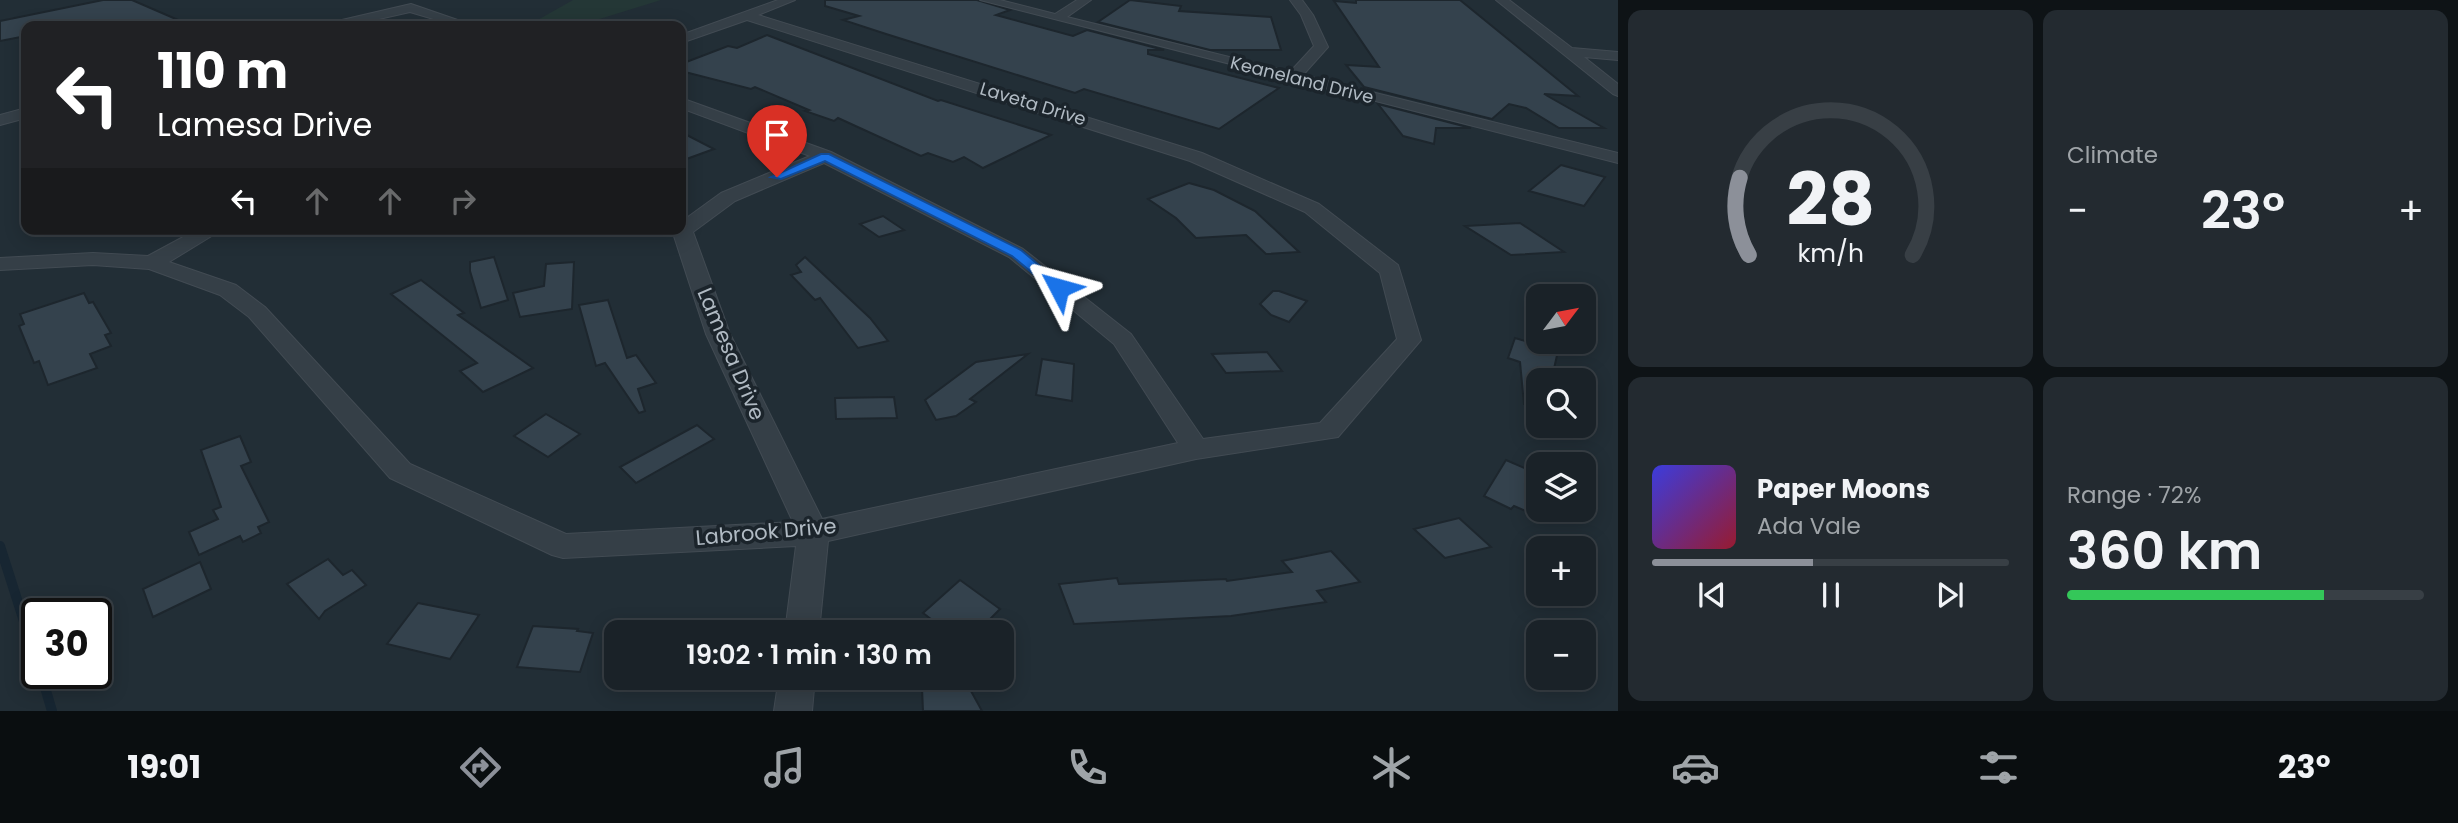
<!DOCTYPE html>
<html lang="en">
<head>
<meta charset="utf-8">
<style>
	body { margin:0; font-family:Poppins,sans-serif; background:#232a30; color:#f1f3f6; height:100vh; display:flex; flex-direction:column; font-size:26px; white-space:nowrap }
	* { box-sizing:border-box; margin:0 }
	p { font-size:23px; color:#9fa4a8 }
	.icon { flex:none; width:38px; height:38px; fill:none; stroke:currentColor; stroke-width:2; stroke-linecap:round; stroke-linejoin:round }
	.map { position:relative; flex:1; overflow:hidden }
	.details { display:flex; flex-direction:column; gap:10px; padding:10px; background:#0e1316; width:840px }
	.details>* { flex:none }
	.guide { position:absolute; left:21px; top:21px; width:665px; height:214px; border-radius:14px; box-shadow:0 4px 18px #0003,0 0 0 2px #383f45; background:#202124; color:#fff; overflow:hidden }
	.needle { width:46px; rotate:58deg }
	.controls { position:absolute; left:1526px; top:284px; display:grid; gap:14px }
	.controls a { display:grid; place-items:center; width:70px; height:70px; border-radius:14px; background:#1a2228; box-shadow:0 4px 18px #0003,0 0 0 2px #383f45; font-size:35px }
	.speed { position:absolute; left:21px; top:598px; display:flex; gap:14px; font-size:35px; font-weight:700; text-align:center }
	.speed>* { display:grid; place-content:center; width:91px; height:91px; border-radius:50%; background:#1a2228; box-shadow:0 4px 18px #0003,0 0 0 2px #383f45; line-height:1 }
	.speed .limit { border:4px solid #111; border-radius:10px; background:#fff; color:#111 }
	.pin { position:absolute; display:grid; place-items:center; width:60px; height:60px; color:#fff; margin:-72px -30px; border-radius:50% 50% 50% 0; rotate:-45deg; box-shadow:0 0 7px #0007 }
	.pin .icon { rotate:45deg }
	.me { position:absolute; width:77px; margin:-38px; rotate:309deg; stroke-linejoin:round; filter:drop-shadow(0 0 5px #0008) }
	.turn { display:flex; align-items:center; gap:24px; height:147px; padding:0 21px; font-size:32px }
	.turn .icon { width:91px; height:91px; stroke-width:2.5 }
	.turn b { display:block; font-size:49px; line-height:60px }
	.lanes { display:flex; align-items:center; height:66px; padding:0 21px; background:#0003; justify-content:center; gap:35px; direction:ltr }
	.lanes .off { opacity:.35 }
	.big { font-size:52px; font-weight:600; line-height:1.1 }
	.details .tile { flex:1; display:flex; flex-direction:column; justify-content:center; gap:10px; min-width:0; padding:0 24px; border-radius:14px; background:#232a30 }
	.details .dial { align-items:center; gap:0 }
	.dial svg { height:182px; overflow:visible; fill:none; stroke:#383f45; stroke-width:7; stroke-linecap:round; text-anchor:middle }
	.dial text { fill:#f1f3f6; stroke:none }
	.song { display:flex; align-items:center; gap:21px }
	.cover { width:84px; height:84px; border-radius:10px; background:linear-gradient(135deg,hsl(240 70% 55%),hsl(350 70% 35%)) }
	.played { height:7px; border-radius:4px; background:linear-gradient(90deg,#8c9099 45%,#383f45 45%) }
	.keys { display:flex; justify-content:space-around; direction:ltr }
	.heat { display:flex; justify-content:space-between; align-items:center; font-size:38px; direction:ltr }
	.charge { height:10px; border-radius:5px; background:linear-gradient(90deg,#34c759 72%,#383f45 0) }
	.details .tiles { flex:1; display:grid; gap:10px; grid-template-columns:repeat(2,1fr) }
	.trip { position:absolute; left:604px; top:620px; width:410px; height:70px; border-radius:14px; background:#1a2228; box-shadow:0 4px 18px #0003,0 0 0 2px #383f45; font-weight:600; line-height:70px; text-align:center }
	.menu { display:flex; height:112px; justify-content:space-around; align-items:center; background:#0a0e10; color:#9fa4a8 }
	.menu .icon { width:49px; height:49px }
	.menu .active { color:#8c9099 }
	.menu b { font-size:32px; color:#f1f3f6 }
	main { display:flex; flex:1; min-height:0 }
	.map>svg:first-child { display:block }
	.green { fill:#243736 }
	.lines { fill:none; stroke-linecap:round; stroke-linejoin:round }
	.stream { stroke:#172632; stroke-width:10 }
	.building { fill:#34424d; stroke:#1d262d; stroke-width:2 }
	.minor-casing { stroke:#424b53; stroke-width:2 }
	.minor { fill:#353f47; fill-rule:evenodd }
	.route { fill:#1a73e8; stroke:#114b97; stroke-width:2 }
	.labels { text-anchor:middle; stroke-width:7; stroke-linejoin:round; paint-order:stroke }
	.far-street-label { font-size:18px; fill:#b0bac3; stroke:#1b242b }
	.street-label { font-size:21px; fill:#b0bac3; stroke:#1b242b }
</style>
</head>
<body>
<main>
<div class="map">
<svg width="1618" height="711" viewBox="0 0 1618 711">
	<rect width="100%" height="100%" fill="#222e36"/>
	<path class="green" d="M573 0H661L577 26H527Z"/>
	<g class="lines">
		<g class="stream">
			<path d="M0 546 37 662"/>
			<path d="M41 674 52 711"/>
		</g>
	</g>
	<g class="building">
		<path d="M103 0H132L192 26H26V36L0 41V21Z"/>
		<path d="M825 0H977L1010 10 996 15 1073 36 1087 30 1164 50H1148V54L1279 88 1219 129 1084 89 1075 93 886 34 843 20 859 16 825 6Z"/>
		<path d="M1130 0 1181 6 1179 11 1271 17 1281 50H1210L1098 22Z"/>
		<path d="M1356 0H1460L1578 96 1544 94 1604 128H1559L1526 108 1509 104 1492 119 1364 87 1346 65 1379 67 1334 1 1356 3Z"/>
		<path d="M767 35 938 101 941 100 1051 135 983 168 964 157 953 162 928 153 921 156 838 118 834 121 805 111 809 110 755 87 751 89 681 71V64L728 46 737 48Z"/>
		<path d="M1378 104 1471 128H1436L1434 144 1403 136Z"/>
		<path d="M681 132 714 149 681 161Z"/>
		<path d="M1561 165 1605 177 1584 206 1529 191Z"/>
		<path d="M1189 183 1214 190 1255 211 1299 252 1266 254 1246 235 1196 238 1176 218 1148 199Z"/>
		<path d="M883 216 904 230 879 237 860 224Z"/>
		<path d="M1520 223 1564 252 1511 255 1465 226Z"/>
		<path d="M494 257 508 300 481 308 470 271V262Z"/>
		<path d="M805 257 870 318 888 341 858 348 820 298 815 300 791 275 801 272 796 265Z"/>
		<path d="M574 262 572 309 520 317 513 293 544 286 546 264Z"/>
		<path d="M421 280 464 313 458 315 533 368 483 392 460 371 477 363 391 294Z"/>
		<path d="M1273 291H1279L1307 301 1289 322 1271 315 1260 304Z"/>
		<path d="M84 293 89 303 93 302 111 333 105 335 111 346 90 354 97 368 48 385 39 361 34 363 19 326 24 324 20 314Z"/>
		<path d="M608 300 627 358 636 355 656 383 638 389 645 411 639 413 605 363 596 366 579 305Z"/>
		<path d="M1515 338 1558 351 1553 373 1538 368V403L1524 404 1520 362 1508 358Z"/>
		<path d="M1267 352 1282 371 1226 373 1212 354Z"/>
		<path d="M1028 354 970 399 976 402 956 416 936 420 925 400 976 362Z"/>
		<path d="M1042 359 1074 364 1072 401 1036 395Z"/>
		<path d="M894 397 897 418 836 419 835 398Z"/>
		<path d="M546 414 580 434 548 457 514 436Z"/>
		<path d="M697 425 714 439 636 483 620 467Z"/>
		<path d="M240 436 251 462 241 466 269 522 258 527 261 533 243 542 240 536 199 555 189 532 218 519 213 510 221 507 201 450Z"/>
		<path d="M1506 460 1538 474V494L1528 512 1514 506 1511 509 1484 496Z"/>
		<path d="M1459 518 1491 547 1445 558 1414 529Z"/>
		<path d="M1331 551 1360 582 1317 591 1326 602 1231 616 1074 624 1059 584 1117 578 1119 584 1226 579 1227 581 1292 572 1282 561Z"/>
		<path d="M328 559 343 575 352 570 366 585 325 611 319 619 287 584Z"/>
		<path d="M200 562 211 589 153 617 143 589Z"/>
		<path d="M960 580 1000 609 990 619 993 632H948L923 613Z"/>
		<path d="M418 603 479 615 450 659 387 644Z"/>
		<path d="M533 626 578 629 577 631 593 633 580 672 517 667Z"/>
		<path d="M922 688 971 691 982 711H923Z"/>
	</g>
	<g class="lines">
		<defs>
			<g id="minor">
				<path d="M778 0H795L758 15 1202 153 1319 204 1398 265 1421 340 1338 437 1196 459 828 541 819 632H785L796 546 563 558 552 555 390 478 249 317 220 295 149 269 93 265 0 270V258L93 253 148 256 198 229H223L169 262 236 285 265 307 410 464 566 534 793 522 706 334 672 230 681 229V222L721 193 810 156 681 108V98L831 152 1023 249 1131 334 1203 439 1320 423 1397 339 1380 273 1305 212 1190 161 747 20 681 43V35ZM824 163 1009 257 1114 344 1178 443 822 519 730 334 693 232 735 201Z"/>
				<path d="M980 0H1000L1055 14 1077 0H1091L1067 17 1290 72 1314 46 1301 15 1290 0H1302L1313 15 1328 47 1303 75 1618 153V163Z"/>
				<path d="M1496 0H1509L1572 48 1618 52V60L1584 57 1618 84V96L1613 94Z"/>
				<path d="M411 4 475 26H457L410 12 348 26H327L329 23Z"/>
				<path d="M26 108V118L0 125V115Z"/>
				<path d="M779 677H815L812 711H774Z"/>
			</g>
		</defs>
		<use href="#minor" class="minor-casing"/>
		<use href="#minor" class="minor"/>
	</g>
	<path class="route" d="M821 154H829L1021 250 1066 288 1059 292 1054 291 1012 256 825 161 781 179 771 177Z"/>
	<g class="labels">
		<g class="far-street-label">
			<text transform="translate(1302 80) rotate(14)" y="6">Keaneland Drive</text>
			<text transform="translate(1033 104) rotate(17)" y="6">Laveta Drive</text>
		</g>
		<g class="street-label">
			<text transform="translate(731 354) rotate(67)" y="7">Lamesa Drive</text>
			<text transform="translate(766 532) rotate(-5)" y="7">Labrook Drive</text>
		</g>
	</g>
</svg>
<div class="controls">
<a><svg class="needle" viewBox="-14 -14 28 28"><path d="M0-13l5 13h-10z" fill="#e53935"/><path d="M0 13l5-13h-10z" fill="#9fa4a8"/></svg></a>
<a><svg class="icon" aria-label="search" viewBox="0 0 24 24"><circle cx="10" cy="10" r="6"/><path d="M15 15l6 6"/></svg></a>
<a><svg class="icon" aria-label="layers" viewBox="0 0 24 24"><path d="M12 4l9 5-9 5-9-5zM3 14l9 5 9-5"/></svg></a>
<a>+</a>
<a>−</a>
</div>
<div class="speed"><div class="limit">30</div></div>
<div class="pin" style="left:777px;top:177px;background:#d93025"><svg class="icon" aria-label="arrive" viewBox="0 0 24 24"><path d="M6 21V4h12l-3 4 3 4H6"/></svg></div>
<svg class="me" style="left:1059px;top:288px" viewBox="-20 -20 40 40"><path d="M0-17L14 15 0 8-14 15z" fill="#1a73e8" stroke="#fff" stroke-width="4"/></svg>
<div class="trip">19:02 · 1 min · 130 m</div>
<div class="guide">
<div class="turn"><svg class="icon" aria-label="left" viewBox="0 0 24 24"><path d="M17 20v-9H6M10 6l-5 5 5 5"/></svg><div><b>110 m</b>Lamesa Drive</div></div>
<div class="lanes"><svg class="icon" aria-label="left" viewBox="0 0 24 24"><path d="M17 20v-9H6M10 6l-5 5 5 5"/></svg><svg class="icon off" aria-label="ahead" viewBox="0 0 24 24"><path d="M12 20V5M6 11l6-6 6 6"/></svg><svg class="icon off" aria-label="ahead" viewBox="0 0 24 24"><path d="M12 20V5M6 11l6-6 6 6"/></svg><svg class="icon off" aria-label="right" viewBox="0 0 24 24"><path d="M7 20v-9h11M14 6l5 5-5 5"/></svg></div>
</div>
</div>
<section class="details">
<div class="tiles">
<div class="tile dial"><svg viewBox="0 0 100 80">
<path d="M14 69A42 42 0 1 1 86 69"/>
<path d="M14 69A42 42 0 0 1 10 35" stroke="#8c9099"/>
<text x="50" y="56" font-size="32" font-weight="700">28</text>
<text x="50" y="72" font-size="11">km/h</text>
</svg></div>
<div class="tile"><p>Climate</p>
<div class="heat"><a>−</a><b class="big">23°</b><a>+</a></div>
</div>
<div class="tile">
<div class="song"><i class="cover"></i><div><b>Paper Moons</b><p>Ada Vale</p></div></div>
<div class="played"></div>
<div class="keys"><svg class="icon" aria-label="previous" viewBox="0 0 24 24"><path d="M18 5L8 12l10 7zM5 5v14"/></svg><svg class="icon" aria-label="pause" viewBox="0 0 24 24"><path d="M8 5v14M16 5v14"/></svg><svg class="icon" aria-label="next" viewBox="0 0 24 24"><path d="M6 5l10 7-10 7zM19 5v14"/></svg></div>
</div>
<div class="tile"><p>Range · 72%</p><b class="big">360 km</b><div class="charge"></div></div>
</div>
</section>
</main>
<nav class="menu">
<b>19:01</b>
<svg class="icon active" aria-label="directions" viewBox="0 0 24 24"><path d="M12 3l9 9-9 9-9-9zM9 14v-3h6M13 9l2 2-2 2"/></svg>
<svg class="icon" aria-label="music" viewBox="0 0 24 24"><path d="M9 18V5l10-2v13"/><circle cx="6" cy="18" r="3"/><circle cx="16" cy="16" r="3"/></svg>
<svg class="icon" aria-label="phone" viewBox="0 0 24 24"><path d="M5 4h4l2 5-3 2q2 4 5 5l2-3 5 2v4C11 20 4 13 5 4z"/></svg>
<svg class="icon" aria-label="climate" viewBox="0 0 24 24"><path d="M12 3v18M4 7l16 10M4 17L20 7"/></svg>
<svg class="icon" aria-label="car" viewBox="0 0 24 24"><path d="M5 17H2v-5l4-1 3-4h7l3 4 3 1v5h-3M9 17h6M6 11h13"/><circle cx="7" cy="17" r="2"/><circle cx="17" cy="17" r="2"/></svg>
<svg class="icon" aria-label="filters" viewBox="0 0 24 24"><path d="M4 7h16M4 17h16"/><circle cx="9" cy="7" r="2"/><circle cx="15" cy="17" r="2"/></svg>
<b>23°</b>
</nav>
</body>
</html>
